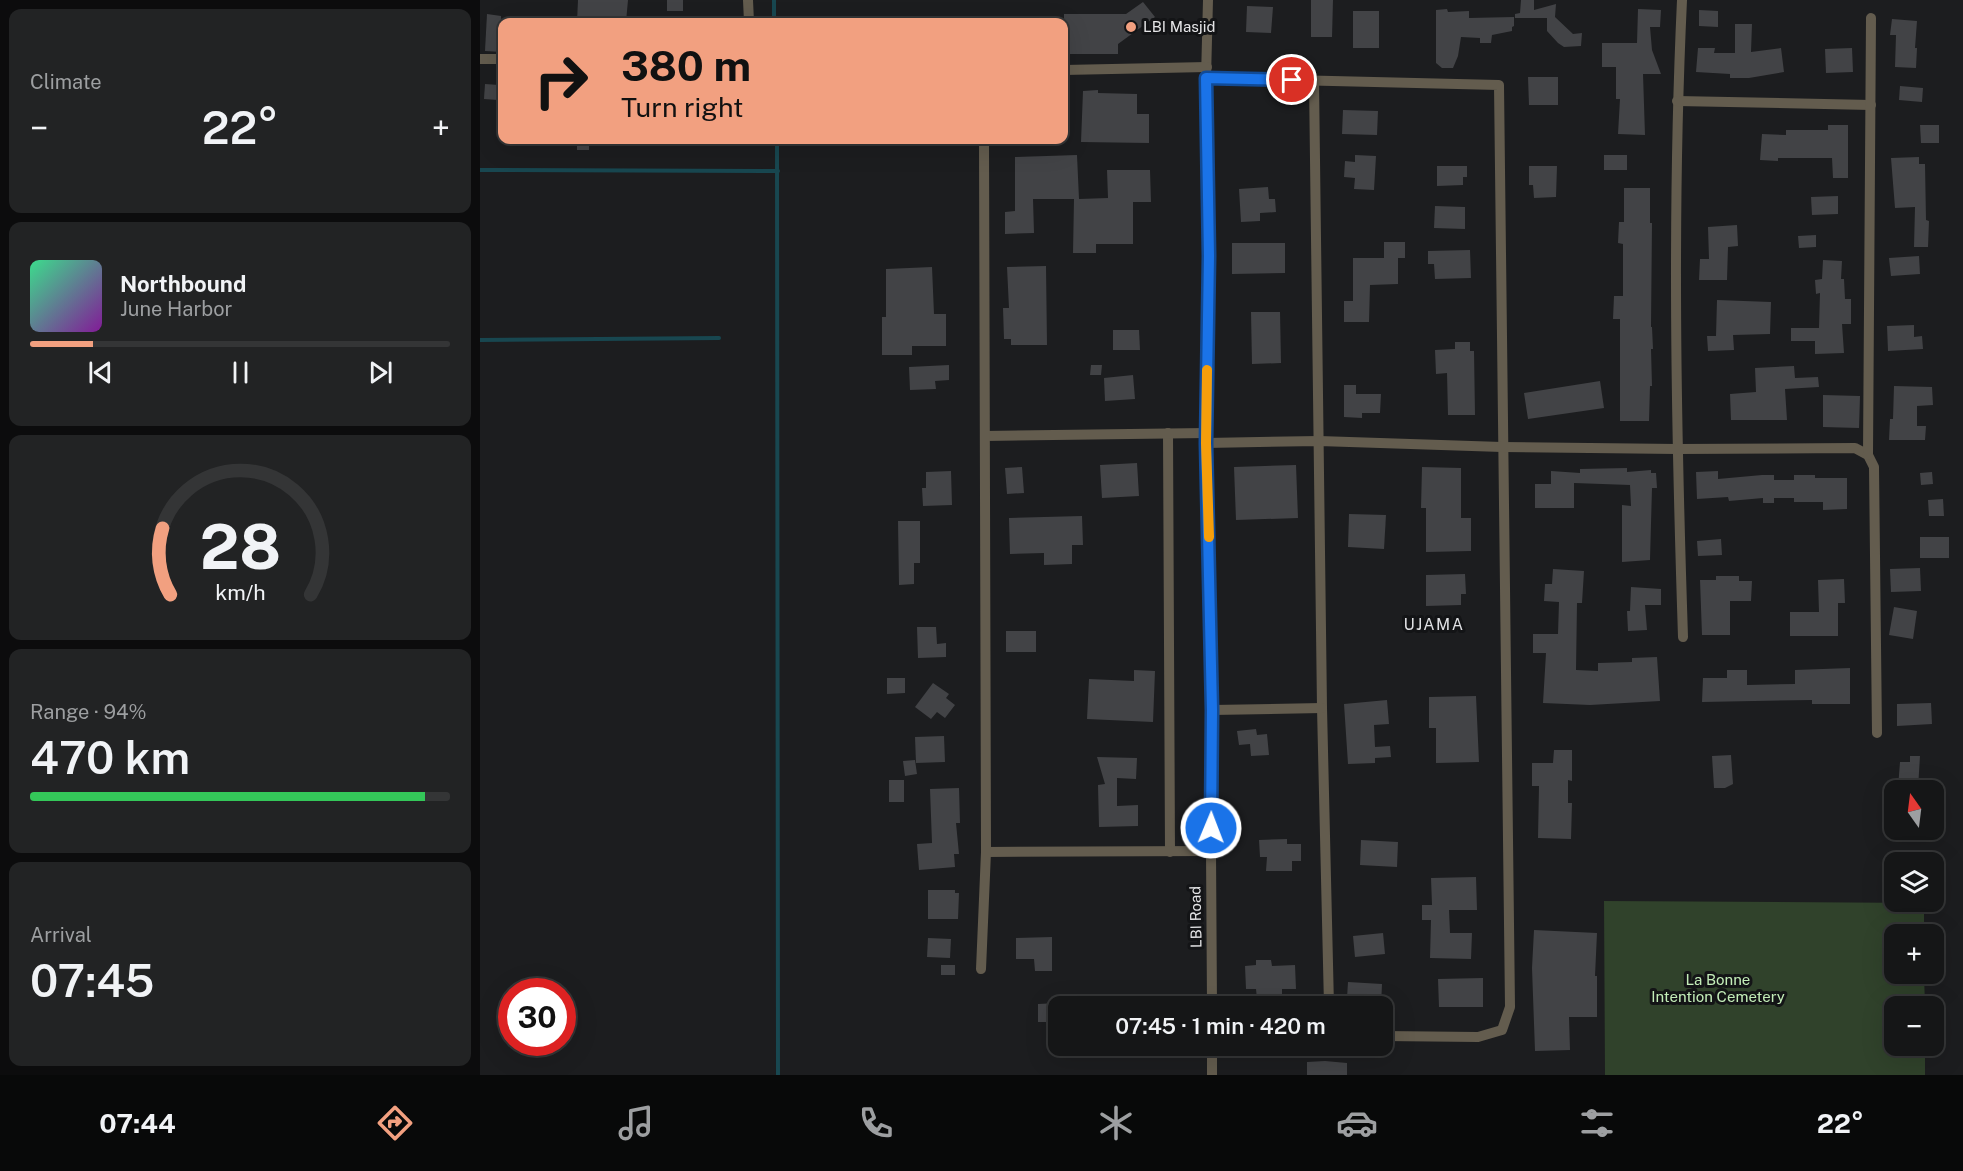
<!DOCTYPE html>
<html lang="en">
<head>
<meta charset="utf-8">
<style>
	body { margin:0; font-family:"Public Sans",sans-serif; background:#222324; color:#f1f3f6; height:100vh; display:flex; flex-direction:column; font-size:22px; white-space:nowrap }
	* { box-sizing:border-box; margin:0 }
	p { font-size:20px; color:#9d9fa1 }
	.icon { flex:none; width:33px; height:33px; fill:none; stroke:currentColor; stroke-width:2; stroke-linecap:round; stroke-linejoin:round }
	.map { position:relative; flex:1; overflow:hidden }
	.sheet { display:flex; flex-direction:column; gap:9px; padding:9px; background:#0c0c0d; width:480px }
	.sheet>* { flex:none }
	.top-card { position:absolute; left:18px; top:18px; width:570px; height:126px; border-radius:12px; box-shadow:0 6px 24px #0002,0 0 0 2px #343536; background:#f2a080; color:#111; overflow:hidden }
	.needle { width:39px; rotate:346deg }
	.tools { position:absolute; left:1404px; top:780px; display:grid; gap:12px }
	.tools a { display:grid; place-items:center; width:60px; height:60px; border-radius:12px; background:#151617; box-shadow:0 6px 24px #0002,0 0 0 2px #343536; font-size:30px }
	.speed { position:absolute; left:18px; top:978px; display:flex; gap:12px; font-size:30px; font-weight:700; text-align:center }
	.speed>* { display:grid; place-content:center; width:78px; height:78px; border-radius:50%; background:#151617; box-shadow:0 6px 24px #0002,0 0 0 2px #343536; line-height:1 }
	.speed .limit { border:9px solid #d22; background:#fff; color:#111 }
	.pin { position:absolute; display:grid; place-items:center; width:51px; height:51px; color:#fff; margin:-26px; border:3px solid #fff; border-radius:50%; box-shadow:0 2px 6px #0007 }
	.me { position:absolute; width:66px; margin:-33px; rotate:1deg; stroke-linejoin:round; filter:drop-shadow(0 0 4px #0008) }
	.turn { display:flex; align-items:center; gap:21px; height:126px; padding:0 24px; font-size:27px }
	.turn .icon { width:78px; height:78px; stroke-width:2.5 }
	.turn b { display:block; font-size:42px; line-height:51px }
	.big { font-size:45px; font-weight:600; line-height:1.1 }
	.sheet .card { flex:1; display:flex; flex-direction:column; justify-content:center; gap:9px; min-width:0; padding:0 21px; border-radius:12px; background:#222324 }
	.sheet .dial { align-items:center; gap:0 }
	.dial svg { height:156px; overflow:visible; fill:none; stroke:#343536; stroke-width:7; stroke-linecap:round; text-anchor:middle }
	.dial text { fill:#f1f3f6; stroke:none }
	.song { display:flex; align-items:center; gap:18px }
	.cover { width:72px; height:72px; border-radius:9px; background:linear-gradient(135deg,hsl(150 70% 55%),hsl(290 70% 35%)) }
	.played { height:6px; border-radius:3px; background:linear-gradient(90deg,#f2a080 15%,#343536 15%) }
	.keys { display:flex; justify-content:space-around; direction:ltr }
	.heat { display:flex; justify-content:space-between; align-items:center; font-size:33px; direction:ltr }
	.charge { height:9px; border-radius:4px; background:linear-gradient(90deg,#34c759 94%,#343536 0) }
	.trip { position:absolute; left:568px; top:996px; width:345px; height:60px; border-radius:12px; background:#151617; box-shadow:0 6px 24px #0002,0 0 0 2px #343536; font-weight:600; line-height:60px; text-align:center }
	.tabs { display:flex; height:96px; justify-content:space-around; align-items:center; background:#080909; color:#9d9fa1 }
	.tabs .icon { width:42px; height:42px }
	.tabs .active { color:#f2a080 }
	.tabs b { font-size:27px; color:#f1f3f6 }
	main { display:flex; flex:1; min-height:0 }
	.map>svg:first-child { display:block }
	.green { fill:#30422b }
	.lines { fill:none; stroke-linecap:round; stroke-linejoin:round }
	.stream { stroke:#184750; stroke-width:4 }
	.building { fill:#424346 }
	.minor { stroke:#635c4e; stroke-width:10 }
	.route-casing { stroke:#114b97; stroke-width:15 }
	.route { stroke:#1a73e8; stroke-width:10 }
	.slow { stroke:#f59e0b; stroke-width:10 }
	.poi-dot { fill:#f2a080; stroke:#131416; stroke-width:2 }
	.labels { text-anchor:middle; stroke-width:6; stroke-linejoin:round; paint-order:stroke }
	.poi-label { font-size:15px; fill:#e5e5e7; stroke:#131416; text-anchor:start }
	.street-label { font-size:15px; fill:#e5e5e7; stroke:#131416 }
	.park-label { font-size:15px; fill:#c3edb8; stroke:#131416 }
	.neighbourhood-label { font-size:16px; letter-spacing:1.5px; fill:#e0e1e4; stroke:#131416 }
</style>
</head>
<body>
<main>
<section class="sheet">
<div class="card"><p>Climate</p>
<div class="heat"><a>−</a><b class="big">22°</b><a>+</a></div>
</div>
<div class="card">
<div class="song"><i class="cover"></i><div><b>Northbound</b><p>June Harbor</p></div></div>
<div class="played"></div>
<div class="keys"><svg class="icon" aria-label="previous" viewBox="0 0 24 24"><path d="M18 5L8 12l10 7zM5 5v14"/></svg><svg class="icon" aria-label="pause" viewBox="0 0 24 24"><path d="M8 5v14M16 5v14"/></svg><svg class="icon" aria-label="next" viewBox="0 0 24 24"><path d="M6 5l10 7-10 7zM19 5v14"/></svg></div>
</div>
<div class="card dial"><svg viewBox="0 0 100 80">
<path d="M14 69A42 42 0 1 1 86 69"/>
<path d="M14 69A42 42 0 0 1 10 35" stroke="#f2a080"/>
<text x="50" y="56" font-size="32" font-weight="700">28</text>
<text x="50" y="72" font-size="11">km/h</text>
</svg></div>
<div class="card"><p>Range · 94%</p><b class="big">470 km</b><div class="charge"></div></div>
<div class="card"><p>Arrival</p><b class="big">07:45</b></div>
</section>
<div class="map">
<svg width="1483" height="1075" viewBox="0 0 1483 1075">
	<rect width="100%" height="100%" fill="#1c1d1f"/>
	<path class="green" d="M1124 901 1444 903V934H1414V974H1444L1445 1006H1414V1046H1445V1075H1125Z"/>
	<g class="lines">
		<g class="stream">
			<path d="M294 0V22"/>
			<path d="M297 140 298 1075"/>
			<path d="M0 170 298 171"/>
			<path d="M0 340 239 338"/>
		</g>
	</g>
	<g class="building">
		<path d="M98 0H148L146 22H97Z"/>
		<rect x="187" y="0" width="16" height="11"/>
		<path d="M831 0H853L852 37H831Z"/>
		<path d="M1041 0H1054V10L1076 4 1075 17 1093 34 1102 33 1101 46 1084 47 1078 43 1067 31V18H1035V14L1040 13Z"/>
		<path d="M663 2 675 17 638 44V54H584V14H646Z"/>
		<path d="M767 6 793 7 791 33 766 32Z"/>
		<path d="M967 9 968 12 989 11V18L1034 17V26L1032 27V31L1012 35 1011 43H1000V38L981 37 978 56 973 68H962L956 63V10Z"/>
		<path d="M1158 9 1181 10 1180 27H1170L1172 50 1181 74H1163L1165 135 1138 134 1140 99H1136V67H1122V43H1157Z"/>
		<path d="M1219 10 1238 11V27L1219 26Z"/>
		<rect x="873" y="11" width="26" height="37"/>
		<path d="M7 14 21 16 22 52 5 51Z"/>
		<path d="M1412 19 1437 21 1435 48H1437L1436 68 1415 67 1416 35H1410Z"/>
		<path d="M1255 24H1272L1271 52 1301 48 1304 72 1269 78H1250V74L1216 72 1218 48H1235L1234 53H1255Z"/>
		<path d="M1372 48 1373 72 1346 73 1345 49Z"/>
		<path d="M1048 77H1078V105H1049Z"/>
		<path d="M5 84 19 85 18 100 4 99Z"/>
		<path d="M1420 86 1443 88 1442 102 1419 100Z"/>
		<path d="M618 90V93L657 94V114H669V143L601 142 603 91Z"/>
		<path d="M863 110 898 111 897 135 862 134Z"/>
		<path d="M1348 125H1368V178H1353L1352 158H1298V161L1280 160 1282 134 1306 135V130H1348Z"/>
		<path d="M1440 125H1459V143H1441Z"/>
		<rect x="97" y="140" width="12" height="10"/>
		<path d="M597 155 599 199 628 198 627 170H670L671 202H653V244H616V253H593L594 199H553L554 233 525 234V212L535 211V157Z"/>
		<path d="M875 155 896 156 894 190 874 189 875 178 864 177 865 161 875 162Z"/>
		<rect x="1124" y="155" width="23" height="15"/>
		<path d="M1439 157V164H1445L1446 220 1449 221 1448 247H1434L1435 207 1415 208 1411 158Z"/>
		<path d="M957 166H987V177H983V185L957 186Z"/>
		<path d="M1049 166H1077L1076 197 1054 198 1053 185H1049Z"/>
		<path d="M788 187 789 199H795L796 212 780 213V221L761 222 759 189Z"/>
		<path d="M1144 188H1170V223H1172L1171 327H1172L1173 349H1171L1172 386H1170L1169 421H1140V319H1133L1134 296H1143V244L1138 243 1139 222H1144Z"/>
		<path d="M1358 196V214L1332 215 1331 197Z"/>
		<path d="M955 206 985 207V229L954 228Z"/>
		<path d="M1257 225 1258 246 1248 247 1247 280H1219L1220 259H1229L1228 227Z"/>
		<path d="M1336 235V247L1319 248 1318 236Z"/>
		<path d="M904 242H925V258H918V284L890 285 889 322H864V301H873V258H904Z"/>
		<path d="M752 243H805V273L752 274Z"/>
		<path d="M990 250 991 278 955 279 954 264H948V251Z"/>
		<path d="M1439 256 1440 274 1411 276 1409 258Z"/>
		<path d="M1343 260 1362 261 1361 279H1364L1365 299H1371V324H1362L1364 353 1335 354V341H1311V328H1339L1340 293 1336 294 1335 280 1342 279Z"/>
		<path d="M566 266 567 345H531V339H524L523 308H529L527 267Z"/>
		<path d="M452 267 454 314H466V346H432V355H402V317H406V269Z"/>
		<path d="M1237 300 1291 302 1290 334 1253 335 1254 350 1228 351 1227 336H1236Z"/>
		<path d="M771 312H800L801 363 772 364Z"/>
		<path d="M1434 325V337L1442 336 1443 349 1408 351 1407 326Z"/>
		<path d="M633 330H659L660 350H633Z"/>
		<path d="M975 342H990V351H994L995 415H968L967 373 956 374 955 350 975 349Z"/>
		<path d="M469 365V380L455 381 456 389 430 390 429 367Z"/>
		<path d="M611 365H622L621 375H610Z"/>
		<path d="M1314 366 1315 378 1338 377 1339 387 1305 389 1307 420H1251L1250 394 1276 392 1275 368Z"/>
		<path d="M653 375 655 399 625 401 624 378Z"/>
		<path d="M1120 381 1124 408 1048 419 1044 393Z"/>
		<path d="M864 385H876V394H901L900 413H882V418L864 417Z"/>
		<path d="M1414 386 1452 387 1453 405 1437 406V426H1446L1445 440H1409L1410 419H1413Z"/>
		<path d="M1343 395 1380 396 1379 428 1343 427Z"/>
		<path d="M657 463 659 496 622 498 620 465Z"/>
		<path d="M816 465 818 518 756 520 754 467Z"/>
		<path d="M542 467 544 493 527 494 525 468Z"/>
		<path d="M942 467 981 468V518H991V551L946 552V508H941Z"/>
		<path d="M1147 468V472L1171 470V473H1176L1177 488H1172L1170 560 1142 562V505L1151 506 1150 485 1094 483V508H1055V484H1071V471L1100 473V469Z"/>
		<path d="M471 471 472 505 443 506 442 488H446V472Z"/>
		<path d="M1238 471V479L1282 475H1294V480H1314V475H1335V478H1367V509L1343 510V502H1314V498H1294V503H1283V498L1249 501 1248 497 1217 499 1216 472Z"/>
		<path d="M1452 472 1453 484 1441 485 1440 473Z"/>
		<path d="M1463 499 1464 516H1449L1448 500Z"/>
		<path d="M869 514 906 515 904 549 868 547Z"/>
		<path d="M602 516 603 545H592V564L564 565V553L530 554 529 518Z"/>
		<path d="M418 521H440V563H434V584L419 585Z"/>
		<rect x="1440" y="537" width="29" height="21"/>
		<path d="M1241 539 1242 555 1218 556 1217 541Z"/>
		<path d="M1440 568 1441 591 1411 592 1410 569Z"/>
		<path d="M1073 569 1104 571 1102 603H1097L1096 670 1118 671V663L1152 662V658L1177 657 1180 701 1110 705 1063 703 1066 653H1053V634H1078L1079 602 1064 601 1065 584H1072Z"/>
		<path d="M985 574 986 594H981V605L946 606V575Z"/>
		<path d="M1236 576H1259V581H1272L1271 601H1250V635H1222L1220 580H1236Z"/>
		<path d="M1364 579 1365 603H1358V636H1310V612H1339L1338 580Z"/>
		<path d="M1151 587 1181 589V605H1165L1167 630 1148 631 1147 611H1150Z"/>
		<path d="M1414 607 1437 611 1433 639 1409 635Z"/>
		<path d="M437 627H456L457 644 466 643V657L438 658Z"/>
		<rect x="526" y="631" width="30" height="21"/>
		<path d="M1370 668V704H1332V700L1222 702 1223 678H1247V670H1267V685L1315 684V670Z"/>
		<path d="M654 670 675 671 673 722 607 719 609 679 654 681Z"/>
		<path d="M407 678H425V693L407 694Z"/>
		<path d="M453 683 469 694 466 698 475 705 465 718 457 712 451 719 435 707Z"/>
		<path d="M996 696 999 762 956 763V728H949V697Z"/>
		<path d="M907 700 909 724 894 725 895 747 910 746 911 757 895 758V763L868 764 864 704Z"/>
		<path d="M1451 703 1452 724 1417 726V704Z"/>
		<path d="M776 729 777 735 787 734 789 755 771 756 770 744 759 745 757 731Z"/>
		<path d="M464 736 465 762 436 763 435 737Z"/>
		<path d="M1074 750H1092V781L1088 780V803H1092L1091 839 1058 838 1059 786H1052V763H1073Z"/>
		<path d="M1251 755 1253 784 1245 788H1234L1232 756Z"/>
		<path d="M1430 756H1440L1438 789 1418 788 1420 762H1430Z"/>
		<path d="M617 757 657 758 656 779 637 778V806L658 805V826L619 827 618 785 625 784Z"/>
		<path d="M435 760 437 774 425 776 423 761Z"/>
		<rect x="409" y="780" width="15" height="22"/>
		<path d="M479 788 480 823H476L479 854H474L475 867 439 870 437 844 452 843 450 789Z"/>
		<path d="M807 839V844H821V861H812V871H786L787 857H780L779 840Z"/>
		<path d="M881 840 918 842 917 867 880 865Z"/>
		<path d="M996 877 997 910H969L970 933H992L991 959 950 958 951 920H942V905H952L951 878Z"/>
		<path d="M448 890H475V893H479L478 919H448Z"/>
		<path d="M1054 930 1117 933 1115 976H1117V1017H1089L1090 1050 1055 1051 1052 968Z"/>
		<path d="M903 933 905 954 875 957 873 936Z"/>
		<path d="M572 937V971H555L554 959H536V938Z"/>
		<path d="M448 938 471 939 470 958 447 957Z"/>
		<path d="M776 960H791L792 966 815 965 816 989H802V998L777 999 776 989H766L765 966 776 965Z"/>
		<rect x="461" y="965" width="14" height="10"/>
		<path d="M1003 978V1007H959L958 979Z"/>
		<path d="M868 982 902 984 901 1006H872L873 999 867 998Z"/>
		<path d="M579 1003 578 1027H567V1022H558V1004Z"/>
		<path d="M845 1061 867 1063V1075H827V1062Z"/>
	</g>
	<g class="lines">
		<g class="minor">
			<path d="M268 0 269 22"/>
			<path d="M728 0 726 78 729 257 726 443 732 710 731 851 732 1006"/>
			<path d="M1202 0C1192 212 1196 425 1203 637"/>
			<path d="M0 59H22"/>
			<path d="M584 70 727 67"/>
			<path d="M726 78 1019 85 1030 1007 1022 1030 998 1037 903 1036"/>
			<path d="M834 81 842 708 849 1006"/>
			<path d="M1197 101 1391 105"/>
			<path d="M688 433 690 852"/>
			<path d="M505 436 726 433"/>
			<path d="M726 443 839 441 1022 447 1197 449 1375 448 1388 455 1394 467 1397 733"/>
			<path d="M1388 455 1391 18"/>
			<path d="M732 710 842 708"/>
			<path d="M506 852 731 851"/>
			<path d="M501 969 506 852 504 140"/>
			<path d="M732 1075V1046"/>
		</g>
	</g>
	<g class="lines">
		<defs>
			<path id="route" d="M731 828 732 710 726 443 729 256 726 78 812 80"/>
		</defs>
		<use href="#route" class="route-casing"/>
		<use href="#route" class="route"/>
		<path class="slow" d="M727 370 726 443 729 537"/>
	</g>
	<circle class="poi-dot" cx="651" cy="27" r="6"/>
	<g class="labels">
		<g class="poi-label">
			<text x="663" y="32">LBI Masjid</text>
		</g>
		<g class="street-label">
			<text transform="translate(716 917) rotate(-91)" y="5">LBI Road</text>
		</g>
		<g class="park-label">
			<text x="1238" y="985">La Bonne<tspan x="1238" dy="17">Intention Cemetery</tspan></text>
		</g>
		<g class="neighbourhood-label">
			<text x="954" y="630">UJAMA</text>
		</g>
	</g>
</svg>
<div class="tools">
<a><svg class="needle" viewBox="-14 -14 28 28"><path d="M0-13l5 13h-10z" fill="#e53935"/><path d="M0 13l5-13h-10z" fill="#9d9fa1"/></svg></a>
<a><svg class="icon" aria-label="layers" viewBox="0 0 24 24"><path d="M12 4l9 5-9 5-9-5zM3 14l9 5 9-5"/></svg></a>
<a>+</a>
<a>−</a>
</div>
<div class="speed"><div class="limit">30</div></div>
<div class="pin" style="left:812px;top:80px;background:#d93025"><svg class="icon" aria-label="arrive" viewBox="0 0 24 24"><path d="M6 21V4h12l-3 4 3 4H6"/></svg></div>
<svg class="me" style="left:731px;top:828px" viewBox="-20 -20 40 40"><circle r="17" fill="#1a73e8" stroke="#fff" stroke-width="3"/><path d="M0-11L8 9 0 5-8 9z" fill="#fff"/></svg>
<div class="trip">07:45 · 1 min · 420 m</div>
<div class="top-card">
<div class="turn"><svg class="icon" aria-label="right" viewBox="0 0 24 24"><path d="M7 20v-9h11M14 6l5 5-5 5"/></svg><div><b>380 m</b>Turn right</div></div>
</div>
</div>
</main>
<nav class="tabs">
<b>07:44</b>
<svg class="icon active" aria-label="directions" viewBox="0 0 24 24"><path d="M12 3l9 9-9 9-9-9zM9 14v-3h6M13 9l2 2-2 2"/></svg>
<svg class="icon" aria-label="music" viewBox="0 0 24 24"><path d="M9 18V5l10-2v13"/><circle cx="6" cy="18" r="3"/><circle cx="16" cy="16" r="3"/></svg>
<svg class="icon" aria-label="phone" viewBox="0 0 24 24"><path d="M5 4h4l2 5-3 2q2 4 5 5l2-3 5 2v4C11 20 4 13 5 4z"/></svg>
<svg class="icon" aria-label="climate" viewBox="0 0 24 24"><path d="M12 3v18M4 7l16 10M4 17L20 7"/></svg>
<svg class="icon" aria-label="car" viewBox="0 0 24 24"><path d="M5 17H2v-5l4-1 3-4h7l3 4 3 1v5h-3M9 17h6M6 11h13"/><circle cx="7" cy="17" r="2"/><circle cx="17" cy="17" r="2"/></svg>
<svg class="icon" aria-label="filters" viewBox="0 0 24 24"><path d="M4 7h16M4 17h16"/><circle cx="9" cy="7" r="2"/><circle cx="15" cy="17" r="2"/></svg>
<b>22°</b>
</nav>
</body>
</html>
